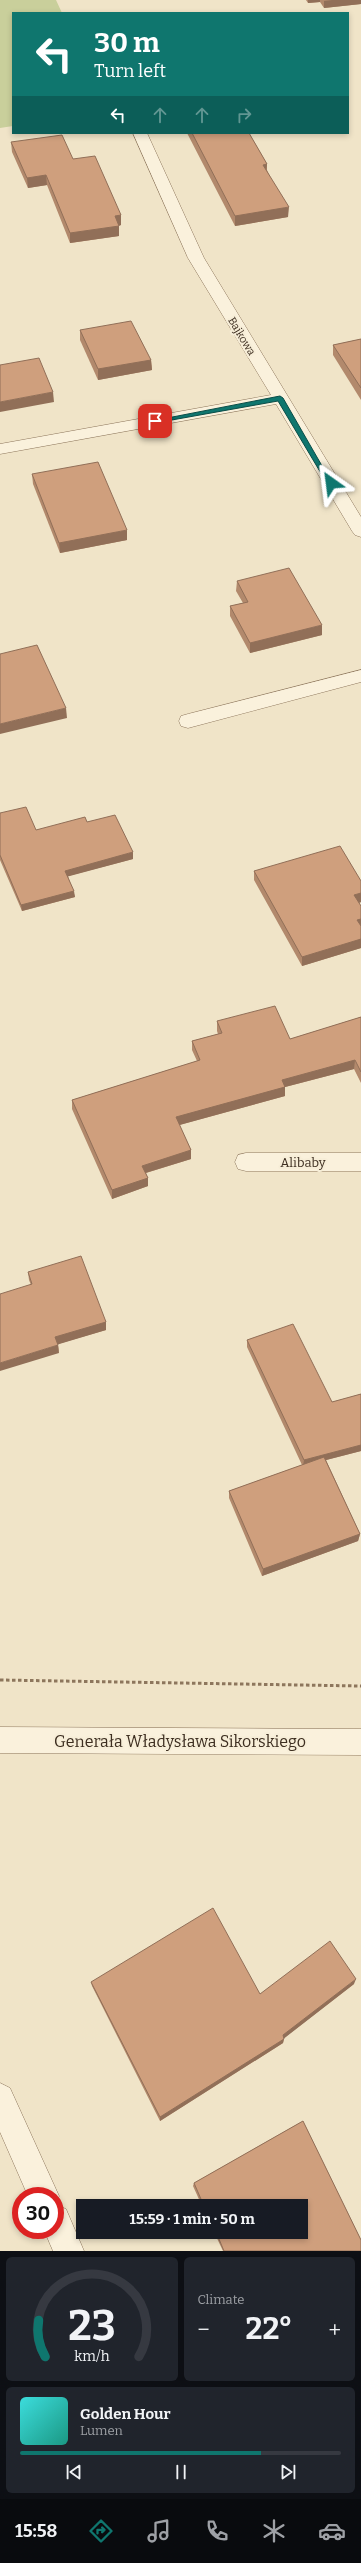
<!DOCTYPE html>
<html lang="en">
<head>
<meta charset="utf-8">
<style>
	body { margin:0; font-family:Bitter,serif; background:#20242c; color:#f1f3f6; height:100vh; display:flex; flex-direction:column; font-size:15px; white-space:nowrap }
	* { box-sizing:border-box; margin:0 }
	p { font-size:13px; color:#9ea1a6 }
	.icon { flex:none; width:22px; height:22px; fill:none; stroke:currentColor; stroke-width:2; stroke-linecap:round; stroke-linejoin:round }
	.map { position:relative; height:2251px; overflow:hidden }
	.side { display:flex; flex-direction:column; gap:6px; padding:6px; background:#0d0f14; flex:1 }
	.side>* { flex:none }
	.guide { position:absolute; left:12px; top:12px; width:337px; height:122px; border-radius:0px; box-shadow:0 2px 6px #0003; background:#0f766e; color:#fff; overflow:hidden }
	.speed { position:absolute; left:12px; top:2187px; display:flex; gap:8px; font-size:20px; font-weight:700; text-align:center }
	.speed>* { display:grid; place-content:center; width:52px; height:52px; border-radius:50%; background:#171b24; box-shadow:0 2px 6px #0003; line-height:1 }
	.speed .limit { border:6px solid #d22; background:#fff; color:#111 }
	.pin { position:absolute; display:grid; place-items:center; width:34px; height:34px; color:#fff; margin:-17px; border-radius:8px; box-shadow:0 2px 6px #0006 }
	.me { position:absolute; width:44px; margin:-22px; rotate:329deg; stroke-linejoin:round; filter:drop-shadow(0 0 3px #0008) }
	.turn { display:flex; align-items:center; gap:14px; height:84px; padding:0 16px; font-size:18px }
	.turn .icon { width:52px; height:52px; stroke-width:2.5 }
	.turn b { display:block; font-size:28px; line-height:34px }
	.lanes { display:flex; align-items:center; height:38px; padding:0 16px; background:#0003; justify-content:center; gap:20px; direction:ltr }
	.lanes .off { opacity:.35 }
	.big { font-size:30px; font-weight:700; line-height:1.1 }
	.side .widget { flex:1; display:flex; flex-direction:column; justify-content:center; gap:6px; min-width:0; padding:0 14px; border-radius:6px; background:#20242c }
	.side .dial { align-items:center; gap:0 }
	.dial svg { height:104px; overflow:visible; fill:none; stroke:#363941; stroke-width:7; stroke-linecap:round; text-anchor:middle }
	.dial text { fill:#f1f3f6; stroke:none }
	.song { display:flex; align-items:center; gap:12px }
	.cover { width:48px; height:48px; border-radius:6px; background:linear-gradient(135deg,hsl(180 70% 55%),hsl(170 70% 35%)) }
	.played { height:4px; border-radius:2px; background:linear-gradient(90deg,#0f766e 75%,#363941 75%) }
	.keys { display:flex; justify-content:space-around; direction:ltr }
	.heat { display:flex; justify-content:space-between; align-items:center; font-size:22px; direction:ltr }
	.side .tiles { flex:1; display:grid; gap:6px; grid-template-columns:1fr 1fr }
	.widget:last-child { grid-column:span 2 }
	.trip { position:absolute; left:76px; top:2199px; width:232px; height:40px; border-radius:0px; background:#171b24; box-shadow:0 2px 6px #0003; font-weight:700; line-height:40px; text-align:center }
	.tab-bar { display:flex; height:64px; justify-content:space-around; align-items:center; background:#090b0e; color:#9ea1a6 }
	.tab-bar .icon { width:28px; height:28px }
	.tab-bar .selected { color:#0f766e }
	.tab-bar b { font-size:18px; color:#f1f3f6 }
	.map>svg:first-child { display:block }
	.green { fill:#c9cf9b }
	.lines { fill:none; stroke-linecap:round; stroke-linejoin:round }
	.minor-casing { stroke:#8d765c; stroke-width:1 }
	.tertiary-casing { stroke:#8d765c; stroke-width:1 }
	.path { stroke:#8d765c; stroke-width:3; stroke-dasharray:3.5 2.5; stroke-linecap:butt }
	.minor { fill:#faf1dc; fill-rule:evenodd }
	.tertiary { fill:#faf1dc; fill-rule:evenodd }
	.wall { fill:#b2896c }
	.shaded-wall { fill:#916f58 }
	.building { fill:#cf9f7d; stroke:#916f58 }
	.route { fill:#0f766e; stroke:#0a4d48 }
	.labels { text-anchor:middle; stroke-width:4; stroke-linejoin:round; paint-order:stroke }
	.far-street-label { font-size:11px; fill:#3d2e20; stroke:#f7eed8 }
	.street-label { font-size:13px; fill:#3d2e20; stroke:#f7eed8 }
	.near-street-label { font-size:16px; fill:#3d2e20; stroke:#f7eed8 }
</style>
</head>
<body>
<div class="map">
<svg width="361" height="2251" viewBox="0 0 361 2251">
	<rect width="100%" height="100%" fill="#f0e4c8"/>
	<path class="green" d="M0 0H56L62 13H13V126L0 128Z"/>
	<g class="lines">
		<defs>
			<g id="minor">
				<path d="M133 133H147L204 258 361 517V537L355 535 352 531 276 404 0 454V444L271 395 188 258Z"/>
				<path d="M361 670V682L188 728 181 726 179 721 181 716 188 714Z"/>
				<path d="M246 1153H361V1171H246L238 1169 235 1162 238 1155Z"/>
				<path d="M0 2083 10 2088 59 2196 56 2205 66 2209 84 2251H53L44 2230H55V2196H28L0 2132Z"/>
			</g>
			<path id="tertiary" d="M0 1727 361 1729V1755L0 1753Z"/>
		</defs>
		<use href="#minor" class="minor-casing"/>
		<use href="#tertiary" class="tertiary-casing"/>
		<path class="path" d="M0 1680 361 1686"/>
		<use href="#minor" class="minor"/>
		<use href="#tertiary" class="tertiary"/>
	</g>
	<g class="wall">
		<path d="M306 0H361V4L324 8 320 2 308 3Z"/>
		<path d="M187 133H249L267 164V170L288 217 235 226Z"/>
		<path d="M11 142 73 159 121 215V225L119 226V236L70 243 47 185 28 188 12 152Z"/>
		<path d="M80 330 151 360 152 370 98 380 80 340Z"/>
		<path d="M361 339V400L333 355V345Z"/>
		<path d="M32 474 127 540 60 553 33 484Z"/>
		<path d="M237 581 322 635 250 653 230 616V606L243 603 236 591Z"/>
		<path d="M0 813 36 830 87 822 133 859 68 876 75 897 22 911 0 860Z"/>
		<path d="M254 871 361 881V902L359 903 361 906V948L302 966 254 880Z"/>
		<path d="M361 1017V1083L354 1069 285 1087V1096L179 1125 191 1150V1159L146 1173 148 1178V1186L112 1199 72 1109V1100L197 1061 192 1050V1041L218 1034 217 1031V1021L290 1039Z"/>
		<path d="M28 1272 106 1322V1330L58 1344 59 1353 31 1285 29 1280Z"/>
		<path d="M247 1340 332 1402 361 1394V1451L326 1460 360 1534 358 1541 262 1576 229 1498V1491L302 1465 247 1347Z"/>
		<path d="M91 1982 260 1994 354 1984 284 2038 283 2043 160 2121 92 1986Z"/>
		<path d="M303 2121 361 2240V2251H223L214 2232H301V2206H202L193 2186 194 2183Z"/>
	</g>
	<g class="shaded-wall">
		<path d="M308 0H320V2L308 3Z"/>
		<path d="M332 0H361V4L324 8V1Z"/>
		<path d="M267 164 266 174 263 165Z"/>
		<path d="M46 175 47 185 28 188 27 178Z"/>
		<path d="M289 207 288 217 235 226V216Z"/>
		<path d="M121 215V225L115 226V216Z"/>
		<path d="M119 226V236L70 243V233Z"/>
		<path d="M151 360 152 370 98 380V369Z"/>
		<path d="M53 392 54 402 0 412V402Z"/>
		<path d="M127 530V540L60 553 59 543Z"/>
		<path d="M322 625V635L250 653V643Z"/>
		<path d="M66 708 67 718 0 734V724Z"/>
		<path d="M133 852V859L66 877 65 871Z"/>
		<path d="M74 891 75 897 22 911 21 905Z"/>
		<path d="M361 893V902L353 905 354 895Z"/>
		<path d="M361 919V928L357 920Z"/>
		<path d="M361 939V948L302 966V957Z"/>
		<path d="M355 1060 354 1069 285 1087V1096L176 1126V1117L282 1080Z"/>
		<path d="M191 1150V1159L142 1174V1166Z"/>
		<path d="M148 1178V1186L112 1199V1190Z"/>
		<path d="M106 1322V1330L56 1345 55 1337Z"/>
		<path d="M58 1345 59 1353 0 1371V1363Z"/>
		<path d="M361 1445V1451L303 1466 304 1460Z"/>
		<path d="M360 1534 358 1541 262 1576 263 1569Z"/>
		<path d="M356 1979 354 1984 282 2040 283 2035Z"/>
		<path d="M284 2039 283 2043 160 2121V2117Z"/>
	</g>
	<g class="building">
		<path d="M192 133H249L267 164 263 165 289 207 235 216Z"/>
		<path d="M62 135 73 159 95 156 121 215 115 216 119 226 70 233 46 175 27 178 11 142Z"/>
		<path d="M131 321 151 360 98 369 80 330Z"/>
		<path d="M361 339V388L333 345Z"/>
		<path d="M39 358 53 392 0 402V365Z"/>
		<path d="M98 462 127 530 59 543 32 474Z"/>
		<path d="M289 568 322 625 250 643 230 606 248 602 237 581Z"/>
		<path d="M37 645 66 708 0 724V654Z"/>
		<path d="M26 807 36 830 85 817 87 822 115 815 133 852 65 871 74 891 21 905 0 855V813Z"/>
		<path d="M340 846 361 881V893L354 895 361 906V919L357 920 361 926V939L302 957 254 871Z"/>
		<path d="M275 1006 290 1039 361 1017V1072L355 1060 282 1080 285 1087 176 1117 191 1150 142 1166 148 1178 112 1190 72 1100 200 1060 192 1041 222 1033 217 1021Z"/>
		<path d="M81 1256 106 1322 55 1337 58 1345 0 1363V1294L32 1284 28 1272Z"/>
		<path d="M293 1324 332 1402 361 1394V1445L304 1460 247 1340Z"/>
		<path d="M324 1457 360 1534 263 1569 229 1491Z"/>
		<path d="M213 1908 260 1994 330 1941 356 1979 283 2035 284 2039 160 2117 91 1982Z"/>
		<path d="M303 2121 361 2240V2251H224L216 2232H301V2206H204L194 2183Z"/>
	</g>
	<path class="route" d="M280 396 283 398 333 485H328L278 401 155 423 152 421Z"/>
	<g class="labels">
		<g class="far-street-label">
			<text transform="translate(242 336) rotate(59)" y="4">Bajkowa</text>
		</g>
		<g class="street-label">
			<text x="303" y="1167">Alibaby</text>
		</g>
		<g class="near-street-label">
			<text x="180" y="1747">Generała Władysława Sikorskiego</text>
		</g>
	</g>
</svg>
<div class="speed"><div class="limit">30</div></div>
<div class="pin" style="left:155px;top:421px;background:#d93025"><svg class="icon" aria-label="arrive" viewBox="0 0 24 24"><path d="M6 21V4h12l-3 4 3 4H6"/></svg></div>
<svg class="me" style="left:331px;top:483px" viewBox="-20 -20 40 40"><path d="M0-17L14 15 0 8-14 15z" fill="#0f766e" stroke="#fff" stroke-width="4"/></svg>
<div class="trip">15:59 · 1 min · 50 m</div>
<div class="guide">
<div class="turn"><svg class="icon" aria-label="left" viewBox="0 0 24 24"><path d="M17 20v-9H6M10 6l-5 5 5 5"/></svg><div><b>30 m</b>Turn left</div></div>
<div class="lanes"><svg class="icon" aria-label="left" viewBox="0 0 24 24"><path d="M17 20v-9H6M10 6l-5 5 5 5"/></svg><svg class="icon off" aria-label="ahead" viewBox="0 0 24 24"><path d="M12 20V5M6 11l6-6 6 6"/></svg><svg class="icon off" aria-label="ahead" viewBox="0 0 24 24"><path d="M12 20V5M6 11l6-6 6 6"/></svg><svg class="icon off" aria-label="right" viewBox="0 0 24 24"><path d="M7 20v-9h11M14 6l5 5-5 5"/></svg></div>
</div>
</div>
<section class="side">
<div class="tiles">
<div class="widget dial"><svg viewBox="0 0 100 80">
<path d="M14 69A42 42 0 1 1 86 69"/>
<path d="M14 69A42 42 0 0 1 9 41" stroke="#0f766e"/>
<text x="50" y="56" font-size="32" font-weight="700">23</text>
<text x="50" y="72" font-size="11">km/h</text>
</svg></div>
<div class="widget"><p>Climate</p>
<div class="heat"><a>−</a><b class="big">22°</b><a>+</a></div>
</div>
<div class="widget">
<div class="song"><i class="cover"></i><div><b>Golden Hour</b><p>Lumen</p></div></div>
<div class="played"></div>
<div class="keys"><svg class="icon" aria-label="previous" viewBox="0 0 24 24"><path d="M18 5L8 12l10 7zM5 5v14"/></svg><svg class="icon" aria-label="pause" viewBox="0 0 24 24"><path d="M8 5v14M16 5v14"/></svg><svg class="icon" aria-label="next" viewBox="0 0 24 24"><path d="M6 5l10 7-10 7zM19 5v14"/></svg></div>
</div>
</div>
</section>
<nav class="tab-bar">
<b>15:58</b>
<svg class="icon selected" aria-label="directions" viewBox="0 0 24 24"><path d="M12 3l9 9-9 9-9-9zM9 14v-3h6M13 9l2 2-2 2"/></svg>
<svg class="icon" aria-label="music" viewBox="0 0 24 24"><path d="M9 18V5l10-2v13"/><circle cx="6" cy="18" r="3"/><circle cx="16" cy="16" r="3"/></svg>
<svg class="icon" aria-label="phone" viewBox="0 0 24 24"><path d="M5 4h4l2 5-3 2q2 4 5 5l2-3 5 2v4C11 20 4 13 5 4z"/></svg>
<svg class="icon" aria-label="climate" viewBox="0 0 24 24"><path d="M12 3v18M4 7l16 10M4 17L20 7"/></svg>
<svg class="icon" aria-label="car" viewBox="0 0 24 24"><path d="M5 17H2v-5l4-1 3-4h7l3 4 3 1v5h-3M9 17h6M6 11h13"/><circle cx="7" cy="17" r="2"/><circle cx="17" cy="17" r="2"/></svg>
</nav>
</body>
</html>
